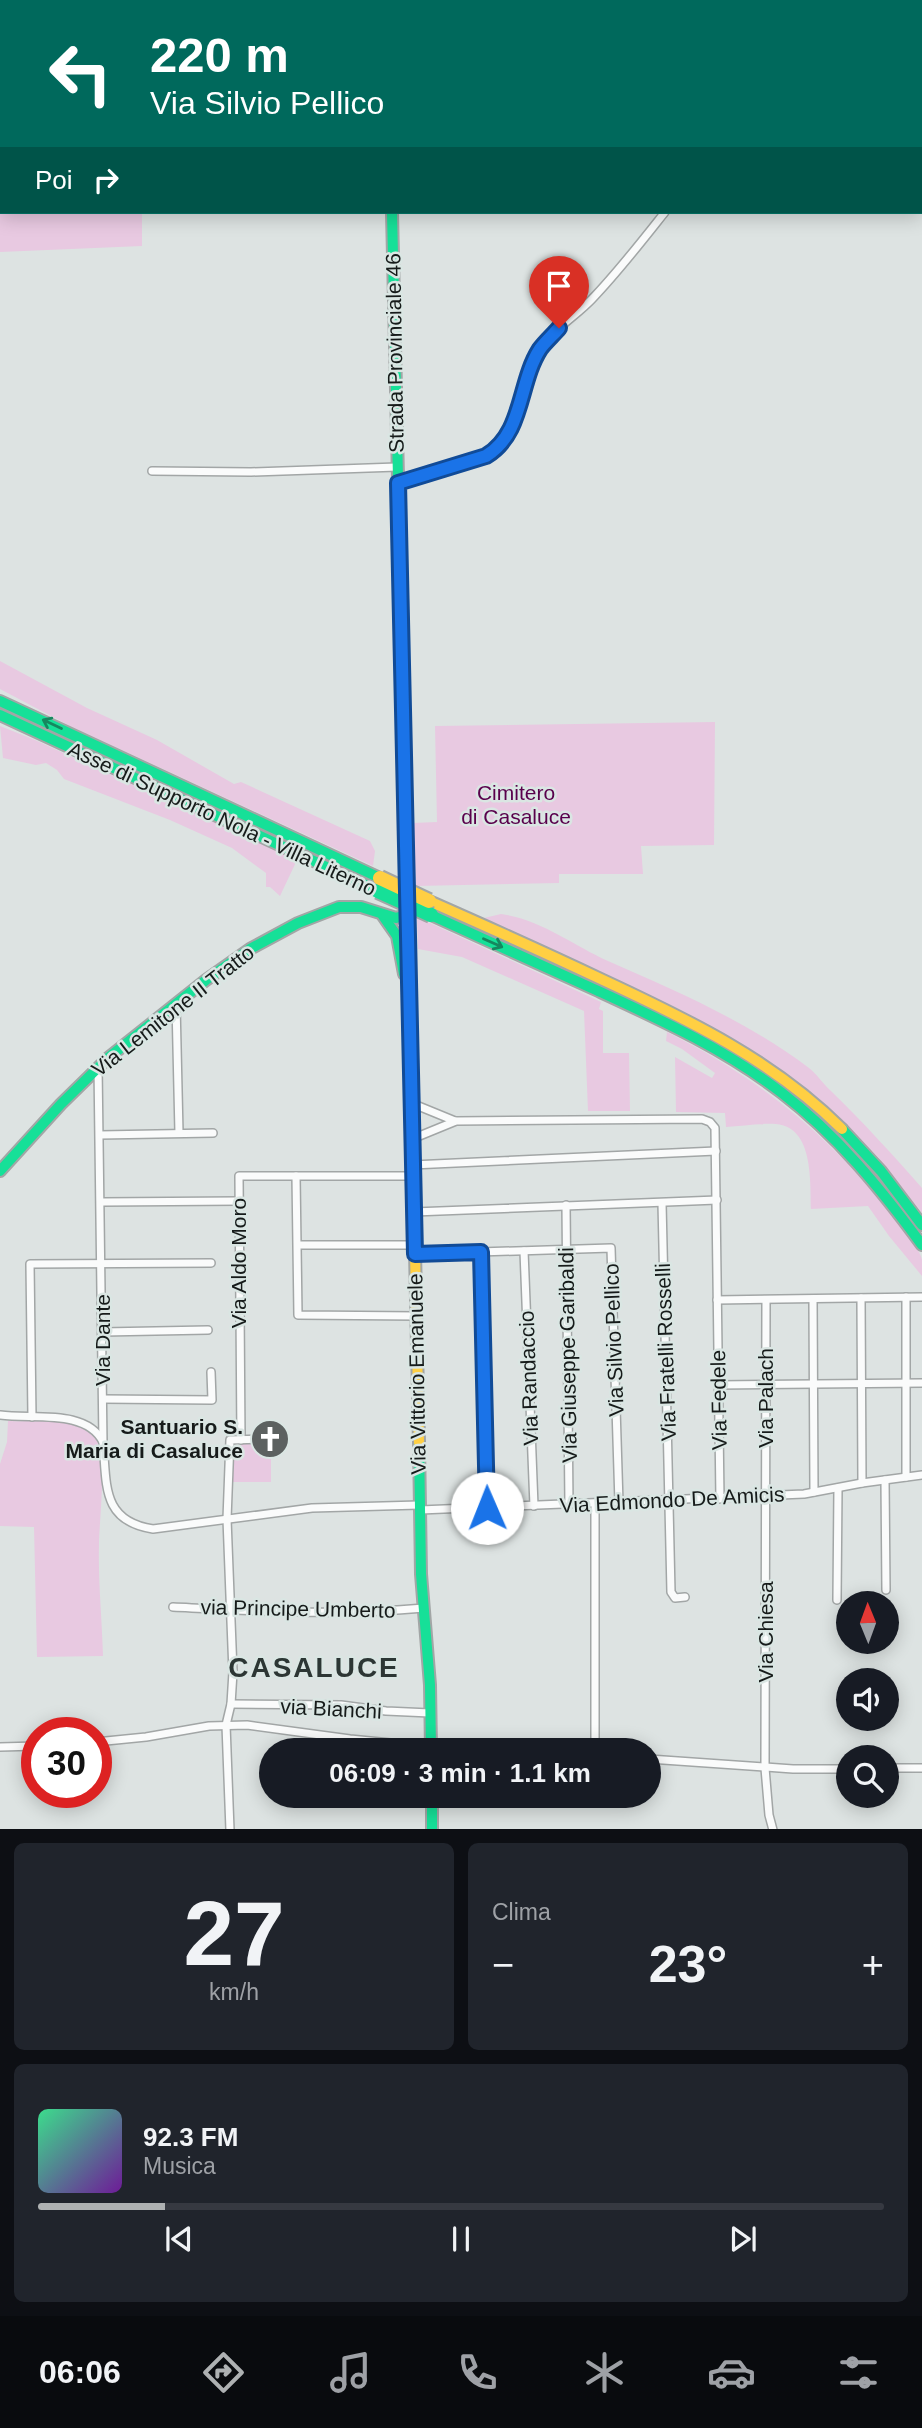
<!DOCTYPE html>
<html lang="it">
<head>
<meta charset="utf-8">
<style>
	body { margin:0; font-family:Helvetica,sans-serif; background:#20242c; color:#f1f3f6; height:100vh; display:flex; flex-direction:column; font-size:26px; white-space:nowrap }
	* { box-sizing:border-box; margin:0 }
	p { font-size:23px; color:#9ea1a6 }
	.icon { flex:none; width:38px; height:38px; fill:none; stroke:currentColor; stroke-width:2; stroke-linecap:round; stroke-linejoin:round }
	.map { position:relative; height:1829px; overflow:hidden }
	.panel { display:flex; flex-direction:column; gap:14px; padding:14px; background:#0d0f14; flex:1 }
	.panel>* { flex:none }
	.banner { position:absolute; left:0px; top:0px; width:922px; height:214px; box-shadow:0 4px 18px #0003; background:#00695c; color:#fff; overflow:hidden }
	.needle { width:46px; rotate:359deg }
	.buttons { position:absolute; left:836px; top:1591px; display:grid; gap:14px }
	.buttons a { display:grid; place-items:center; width:63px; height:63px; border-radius:50%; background:#171b24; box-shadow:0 4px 18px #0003; font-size:35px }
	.speed { position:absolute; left:21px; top:1717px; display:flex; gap:14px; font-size:35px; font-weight:700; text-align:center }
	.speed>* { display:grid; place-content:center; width:91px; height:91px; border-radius:50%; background:#171b24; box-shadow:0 4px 18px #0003; line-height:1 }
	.speed .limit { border:10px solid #d22; background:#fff; color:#111 }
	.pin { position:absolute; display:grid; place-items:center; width:60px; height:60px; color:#fff; margin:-72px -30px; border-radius:50% 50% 50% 0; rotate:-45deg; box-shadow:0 0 7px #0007 }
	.pin .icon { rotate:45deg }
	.me { position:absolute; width:77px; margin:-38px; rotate:359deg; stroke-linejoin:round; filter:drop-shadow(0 0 5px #0008) }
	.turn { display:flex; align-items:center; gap:24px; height:147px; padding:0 35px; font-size:32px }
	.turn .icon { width:91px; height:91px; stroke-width:2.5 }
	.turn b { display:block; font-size:49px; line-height:60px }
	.then { display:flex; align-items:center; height:66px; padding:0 35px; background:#0003; gap:14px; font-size:26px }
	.big { font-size:52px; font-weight:800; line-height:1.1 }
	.panel .widget { flex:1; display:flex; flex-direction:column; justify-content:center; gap:10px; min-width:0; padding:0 24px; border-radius:10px; background:#20242c }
	.panel .dial { align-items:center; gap:0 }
	.dial b { font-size:91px; line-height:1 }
	.song { display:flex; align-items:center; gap:21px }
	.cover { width:84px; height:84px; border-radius:10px; background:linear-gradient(135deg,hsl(150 70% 55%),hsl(280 70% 35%)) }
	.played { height:7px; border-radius:4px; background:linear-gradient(90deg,#aeb1b2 15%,#363941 15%) }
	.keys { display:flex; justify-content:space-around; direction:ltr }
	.heat { display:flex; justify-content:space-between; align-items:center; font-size:38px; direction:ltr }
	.panel .tiles { flex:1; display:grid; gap:14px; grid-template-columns:1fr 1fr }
	.widget:last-child { grid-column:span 2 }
	.trip { position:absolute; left:259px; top:1738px; width:402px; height:70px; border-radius:35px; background:#171b24; box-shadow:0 4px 18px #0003; font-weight:800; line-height:70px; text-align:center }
	.menu { display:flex; height:112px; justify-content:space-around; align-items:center; background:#090b0e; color:#9ea1a6 }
	.menu .icon { width:49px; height:49px }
	.menu .on { color:#aeb1b2 }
	.menu b { font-size:32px; color:#f1f3f6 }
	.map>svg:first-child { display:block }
	.green { fill:#e8c9e1 }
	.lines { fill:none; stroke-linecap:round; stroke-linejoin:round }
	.street-casing { stroke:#a2a6a6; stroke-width:10 }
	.fast-casing { stroke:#a2a6a6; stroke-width:14 }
	.slow-casing { stroke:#a2a6a6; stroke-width:14 }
	.street { stroke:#fafbfb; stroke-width:7 }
	.fast { stroke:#16e098; stroke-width:10 }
	.slow { stroke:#ffcf43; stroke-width:10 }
	.fast-bridge-casing { stroke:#a2a6a6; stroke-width:18; stroke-linecap:butt }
	.slow-bridge-casing { stroke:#a2a6a6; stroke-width:18; stroke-linecap:butt }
	.fast-bridge { stroke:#16e098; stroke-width:14 }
	.slow-bridge { stroke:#ffcf43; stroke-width:14 }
	.oneway { stroke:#16875f }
	.route-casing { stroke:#114b97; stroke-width:18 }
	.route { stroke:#1a73e8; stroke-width:12 }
	.labels { text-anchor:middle; stroke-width:5; stroke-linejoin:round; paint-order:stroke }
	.street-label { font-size:21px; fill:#161b1a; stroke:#dae6e3 }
	.park-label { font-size:21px; fill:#59014c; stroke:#dae6e3 }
	.poi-label { font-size:21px; font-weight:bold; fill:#161b1a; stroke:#dae6e3; text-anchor:end }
	.district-label { font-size:28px; font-weight:bold; letter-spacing:2px; fill:#2c3634; stroke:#dae6e3 }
</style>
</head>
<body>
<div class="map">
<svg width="922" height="1830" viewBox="0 0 922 1830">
	<rect width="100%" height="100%" fill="#dde3e2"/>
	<g class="green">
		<path d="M0 0H379V2H2V212H142V246L0 252Z"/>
		<path d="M0 661 87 708 157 740 234 784 241 782 370 841 375 851 373 866 70 726 0 689Z"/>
		<path d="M715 722 714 845 641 846 643 874H559V883L416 886 413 823 437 822 435 726Z"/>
		<path d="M0 726 35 740 297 860 280 896 270 887H266V873L232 848 170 820 64 779 57 770 46 763 36 765 3 758Z"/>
		<path d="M501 914C540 919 573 945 608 961 677 991 748 1022 809 1068 817 1074 823 1084 831 1091 863 1122 892 1154 922 1188V1213L878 1157 848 1126 757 1053 683 1011 484 918Z"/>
		<path d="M417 917 601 1002 599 1009 603 1011V1053H629L630 1111H588L584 1011 462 957 418 949Z"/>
		<path d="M667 1032C754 1075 830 1135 889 1212 898 1223 920 1248 922 1260 922 1265 922 1271 922 1276L889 1236 868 1206 811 1209C810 1183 814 1127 776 1124 760 1123 742 1126 726 1127L725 1113 676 1112 675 1057 712 1078 715 1073 682 1049 666 1041Z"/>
		<path d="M8 1421C33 1422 76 1416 95 1438 108 1453 99 1522 99 1544 98 1581 102 1619 103 1656L37 1657 34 1527 0 1526V1464L7 1442Z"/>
		<path d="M242 1443 271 1444V1482H233C233 1469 229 1450 242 1443Z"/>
	</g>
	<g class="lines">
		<defs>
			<g id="street">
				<path d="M920 20H922"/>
				<path d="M152 471 251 472 397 467"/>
				<path d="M398 483 486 456C522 435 521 386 539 352 551 330 575 317 592 299 618 272 642 241 665 212"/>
				<path d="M176 1004 179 1133"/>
				<path d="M98 1066 103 1443C107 1484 101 1521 153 1529L312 1508 419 1505"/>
				<path d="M411 1103 455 1121"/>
				<path d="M100 1135 213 1133"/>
				<path d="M412 1139 456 1121 702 1119 710 1122 715 1128 720 1499"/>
				<path d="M412 1165 716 1151"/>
				<path d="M296 1176 298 1315 417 1316"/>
				<path d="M102 1202 239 1201"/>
				<path d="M662 1203 671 1592 675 1598 685 1597"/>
				<path d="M566 1205 569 1505"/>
				<path d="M414 1212 717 1200"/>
				<path d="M298 1245H415"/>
				<path d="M524 1251 534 1506"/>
				<path d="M481 1252 487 1508"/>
				<path d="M415 1254 611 1248 619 1503"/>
				<path d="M906 1297V1477"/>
				<path d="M861 1298 862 1483"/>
				<path d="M813 1299 814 1492"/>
				<path d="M717 1300 922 1297"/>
				<path d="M766 1300 765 1768 769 1815 773 1830"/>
				<path d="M103 1332 208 1330"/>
				<path d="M718 1385 922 1383"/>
				<path d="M103 1399 212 1400 211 1372"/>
				<path d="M0 1415C31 1420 86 1408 103 1442"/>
				<path d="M32 1417 30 1264 211 1263"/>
				<path d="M241 1440 239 1176H413"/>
				<path d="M885 1480 886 1590"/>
				<path d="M595 1504V1750"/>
				<path d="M420 1510 804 1494 862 1483 922 1475"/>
				<path d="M837 1600 838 1488"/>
				<path d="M173 1607C257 1611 340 1616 424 1608"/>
				<path d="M231 1704 341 1705 386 1711 430 1713"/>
				<path d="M96 1742 146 1737 209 1726 247 1725 350 1739 431 1747 462 1745 533 1750"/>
				<path d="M0 1747 37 1746"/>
				<path d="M649 1759 793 1769H849"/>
				<path d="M887 1768H922"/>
				<path d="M230 1830 226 1725 231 1704 233 1672 227 1519 230 1440 264 1439"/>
			</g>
			<g id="fast">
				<path d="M392 212 410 1010"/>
				<path d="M0 701 380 878"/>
				<path d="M0 715 378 891"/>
				<path d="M431 915C486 940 541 965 596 990 661 1020 725 1049 782 1093 837 1135 881 1189 922 1245"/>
				<path d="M383 916 397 936 404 974"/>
				<path d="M842 1129 881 1171 922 1225"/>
				<path d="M0 1171 61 1104 108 1058 206 980 250 949 298 923 339 907H361L396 918 409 914"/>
				<path d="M419 1443 421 1574 430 1685 431 1750"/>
				<path d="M432 1796V1830"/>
			</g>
			<g id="slow">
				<path d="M386 0V2"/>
				<path d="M429 901C488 927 546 953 603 980 689 1020 774 1061 842 1129"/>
				<path d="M410 1010 419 1443"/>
			</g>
		</defs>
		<use href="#street" class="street-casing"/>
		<use href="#fast" class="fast-casing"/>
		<use href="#slow" class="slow-casing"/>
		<use href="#street" class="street"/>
		<use href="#fast" class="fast"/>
		<use href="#slow" class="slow"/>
		<defs>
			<path id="fast-bridge" d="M378 891 431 915"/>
			<path id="slow-bridge" d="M380 878 429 901"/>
		</defs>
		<use href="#fast-bridge" class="fast-bridge-casing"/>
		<use href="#slow-bridge" class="slow-bridge-casing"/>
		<use href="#fast-bridge" class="fast-bridge"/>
		<use href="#slow-bridge" class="slow-bridge"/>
	</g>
	<defs><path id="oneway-shaft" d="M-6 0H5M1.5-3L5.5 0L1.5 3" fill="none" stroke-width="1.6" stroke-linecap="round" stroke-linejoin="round" transform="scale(1.75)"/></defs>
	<g class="oneway">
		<use href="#oneway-shaft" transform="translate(52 724) rotate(-155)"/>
		<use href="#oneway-shaft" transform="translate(493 943) rotate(24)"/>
	</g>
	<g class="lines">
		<defs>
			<path id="route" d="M487 1508 481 1252 415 1254 398 483 486 456C524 433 518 383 540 349 545 342 553 335 559 328"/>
		</defs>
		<use href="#route" class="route-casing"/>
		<use href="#route" class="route"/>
	</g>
	<defs>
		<symbol id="church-disc" viewBox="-11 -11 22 22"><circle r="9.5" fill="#5c6160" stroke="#dae6e3"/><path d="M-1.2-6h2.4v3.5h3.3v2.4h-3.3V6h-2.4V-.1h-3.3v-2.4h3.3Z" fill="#fff"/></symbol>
	</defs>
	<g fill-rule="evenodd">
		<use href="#church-disc" x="248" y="1417" width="44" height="44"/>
	</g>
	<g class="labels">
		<g class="street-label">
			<text transform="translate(395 353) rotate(-91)" y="7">Strada Provinciale 46</text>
			<text transform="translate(222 819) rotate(25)" y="7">Asse di Supporto Nola - Villa Literno</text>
			<text transform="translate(173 1011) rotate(-38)" y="7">Via Lemitone II Tratto</text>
			<text transform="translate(239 1263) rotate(-90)" y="7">Via Aldo Moro</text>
			<text transform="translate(103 1340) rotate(-90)" y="7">Via Dante</text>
			<text transform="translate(614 1340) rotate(-92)" y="7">Via Silvio Pellico</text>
			<text transform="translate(666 1352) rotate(-92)" y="7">Via Fratelli Rosselli</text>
			<text transform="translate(568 1355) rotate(-91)" y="7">Via Giuseppe Garibaldi</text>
			<text transform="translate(417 1374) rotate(-91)" y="7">Via Vittorio Emanuele</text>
			<text transform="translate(529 1378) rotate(-92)" y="7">Via Randaccio</text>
			<text transform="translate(766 1398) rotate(-90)" y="7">Via Palach</text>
			<text transform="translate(719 1400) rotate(-91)" y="7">Via Fedele</text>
			<text transform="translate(672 1500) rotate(-3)" y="7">Via Edmondo De Amicis</text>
			<text transform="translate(298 1609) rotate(1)" y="7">via Principe Umberto</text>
			<text transform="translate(766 1632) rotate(-90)" y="7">Via Chiesa</text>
			<text transform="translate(331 1709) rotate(3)" y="7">via Bianchi</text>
		</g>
		<g class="park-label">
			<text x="516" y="800">Cimitero<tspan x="516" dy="24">di Casaluce</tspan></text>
		</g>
		<g class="poi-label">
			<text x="243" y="1434">Santuario S.<tspan x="243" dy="24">Maria di Casaluce</tspan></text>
		</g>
		<g class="district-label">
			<text x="314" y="1677">CASALUCE</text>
		</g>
	</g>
</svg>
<div class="buttons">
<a><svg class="needle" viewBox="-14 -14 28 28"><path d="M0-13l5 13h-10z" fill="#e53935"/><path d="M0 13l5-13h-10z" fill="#9ea1a6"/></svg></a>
<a><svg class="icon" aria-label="sound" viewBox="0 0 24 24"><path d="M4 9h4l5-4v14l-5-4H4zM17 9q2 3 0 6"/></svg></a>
<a><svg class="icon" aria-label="search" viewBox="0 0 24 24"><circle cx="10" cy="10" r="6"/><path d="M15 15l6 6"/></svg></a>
</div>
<div class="speed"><div class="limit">30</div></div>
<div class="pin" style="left:559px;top:328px;background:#d93025"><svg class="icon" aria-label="arrive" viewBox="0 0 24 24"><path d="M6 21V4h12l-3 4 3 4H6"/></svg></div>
<svg class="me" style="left:487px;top:1508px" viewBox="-20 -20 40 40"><circle r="19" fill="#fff"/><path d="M0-13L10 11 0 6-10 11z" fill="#1a73e8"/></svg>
<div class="trip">06:09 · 3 min · 1.1 km</div>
<div class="banner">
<div class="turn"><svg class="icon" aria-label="left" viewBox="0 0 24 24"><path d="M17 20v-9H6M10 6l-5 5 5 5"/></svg><div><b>220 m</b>Via Silvio Pellico</div></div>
<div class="then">Poi<svg class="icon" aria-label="right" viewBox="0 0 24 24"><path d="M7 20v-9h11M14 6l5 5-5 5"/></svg></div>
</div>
</div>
<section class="panel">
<div class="tiles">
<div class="widget dial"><b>27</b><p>km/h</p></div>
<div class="widget"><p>Clima</p>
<div class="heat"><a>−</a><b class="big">23°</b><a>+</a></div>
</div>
<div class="widget">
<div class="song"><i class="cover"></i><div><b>92.3 FM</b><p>Musica</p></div></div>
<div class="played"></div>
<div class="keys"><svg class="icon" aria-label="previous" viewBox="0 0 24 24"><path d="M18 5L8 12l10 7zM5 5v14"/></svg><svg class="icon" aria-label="pause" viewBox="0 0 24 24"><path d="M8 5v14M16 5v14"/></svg><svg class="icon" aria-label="next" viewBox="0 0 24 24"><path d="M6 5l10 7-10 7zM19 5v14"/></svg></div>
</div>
</div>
</section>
<nav class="menu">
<b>06:06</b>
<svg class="icon on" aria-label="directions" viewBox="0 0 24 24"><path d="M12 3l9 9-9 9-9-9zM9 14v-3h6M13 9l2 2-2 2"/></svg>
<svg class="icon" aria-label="music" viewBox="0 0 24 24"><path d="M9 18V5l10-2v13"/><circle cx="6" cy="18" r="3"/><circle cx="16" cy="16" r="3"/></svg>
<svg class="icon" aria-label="phone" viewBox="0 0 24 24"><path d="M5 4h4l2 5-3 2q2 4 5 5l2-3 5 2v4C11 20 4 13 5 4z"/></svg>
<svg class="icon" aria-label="climate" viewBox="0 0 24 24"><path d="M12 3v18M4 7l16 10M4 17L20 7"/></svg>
<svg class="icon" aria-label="car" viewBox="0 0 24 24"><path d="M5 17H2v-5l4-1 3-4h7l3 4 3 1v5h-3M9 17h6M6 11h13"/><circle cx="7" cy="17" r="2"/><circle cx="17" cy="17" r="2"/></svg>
<svg class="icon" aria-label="filters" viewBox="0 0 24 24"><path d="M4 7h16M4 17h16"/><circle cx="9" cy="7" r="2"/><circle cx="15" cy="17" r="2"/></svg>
</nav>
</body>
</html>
